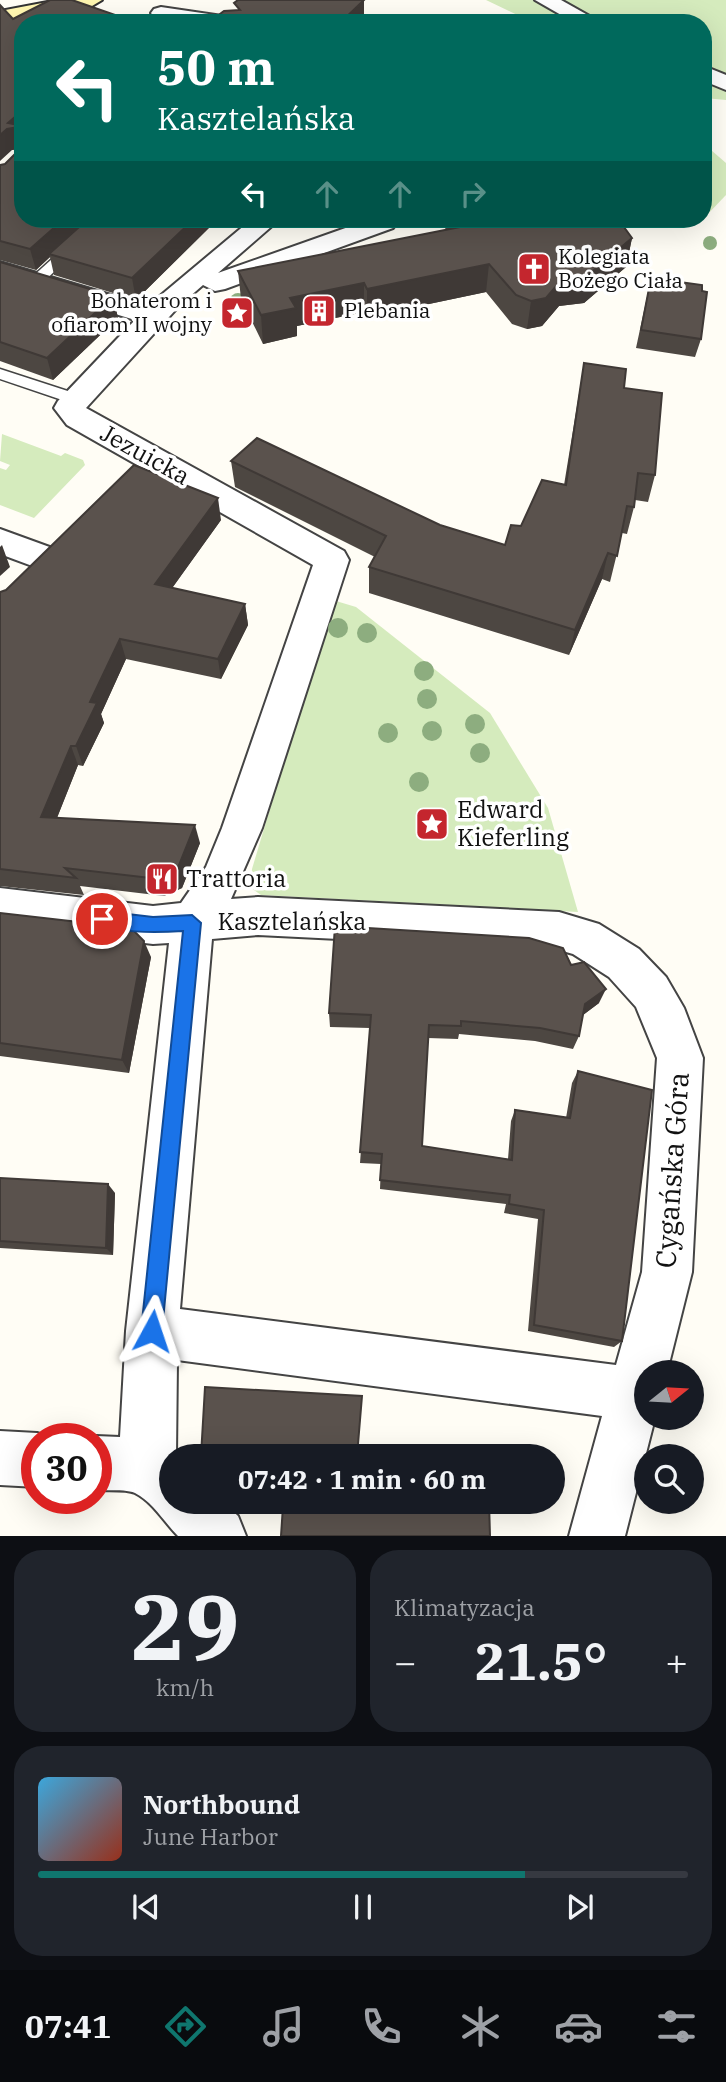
<!DOCTYPE html>
<html lang="pl">
<head>
<meta charset="utf-8">
<style>
	body { margin:0; font-family:"IBM Plex Serif",serif; background:#20242c; color:#f1f3f6; height:100vh; display:flex; flex-direction:column; font-size:26px; white-space:nowrap }
	* { box-sizing:border-box; margin:0 }
	p { font-size:23px; color:#9ea1a6 }
	.icon { flex:none; width:38px; height:38px; fill:none; stroke:currentColor; stroke-width:2; stroke-linecap:round; stroke-linejoin:round }
	.map { position:relative; height:1536px; overflow:hidden }
	.sheet { display:flex; flex-direction:column; gap:14px; padding:14px; background:#0d0f14; flex:1 }
	.sheet>* { flex:none }
	.guide { position:absolute; left:14px; top:14px; width:698px; height:214px; border-radius:28px; box-shadow:0 7px 28px #0002; background:#00695c; color:#fff; overflow:hidden }
	.needle { width:46px; rotate:72deg }
	.fabs { position:absolute; left:634px; top:1360px; display:grid; gap:14px }
	.fabs a { display:grid; place-items:center; width:70px; height:70px; border-radius:50%; background:#171b24; box-shadow:0 7px 28px #0002; font-size:35px }
	.speed { position:absolute; left:21px; top:1423px; display:flex; gap:14px; font-size:35px; font-weight:700; text-align:center }
	.speed>* { display:grid; place-content:center; width:91px; height:91px; border-radius:50%; background:#171b24; box-shadow:0 7px 28px #0002; line-height:1 }
	.speed .limit { border:10px solid #d22; background:#fff; color:#111 }
	.pin { position:absolute; display:grid; place-items:center; width:60px; height:60px; color:#fff; margin:-30px; border:4px solid #fff; border-radius:50%; box-shadow:0 2px 7px #0007 }
	.me { position:absolute; width:77px; margin:-38px; rotate:5deg; stroke-linejoin:round; filter:drop-shadow(0 0 5px #0008) }
	.turn { display:flex; align-items:center; gap:24px; height:147px; padding:0 28px; font-size:32px }
	.turn .icon { width:91px; height:91px; stroke-width:2.5 }
	.turn b { display:block; font-size:49px; line-height:60px }
	.lanes { display:flex; align-items:center; height:66px; padding:0 28px; background:#0003; justify-content:center; gap:35px; direction:ltr }
	.lanes .off { opacity:.35 }
	.big { font-size:52px; font-weight:800; line-height:1.1 }
	.sheet .widget { flex:1; display:flex; flex-direction:column; justify-content:center; gap:10px; min-width:0; padding:0 24px; border-radius:28px; background:#20242c }
	.sheet .dial { align-items:center; gap:0 }
	.dial b { font-size:91px; line-height:1 }
	.song { display:flex; align-items:center; gap:21px }
	.cover { width:84px; height:84px; border-radius:10px; background:linear-gradient(135deg,hsl(200 70% 55%),hsl(10 70% 35%)) }
	.played { height:7px; border-radius:4px; background:linear-gradient(90deg,#0f766e 75%,#363941 75%) }
	.keys { display:flex; justify-content:space-around; direction:ltr }
	.heat { display:flex; justify-content:space-between; align-items:center; font-size:38px; direction:ltr }
	.sheet .tiles { flex:1; display:grid; gap:14px; grid-template-columns:1fr 1fr }
	.widget:last-child { grid-column:span 2 }
	.trip { position:absolute; left:159px; top:1444px; width:406px; height:70px; border-radius:35px; background:#171b24; box-shadow:0 7px 28px #0002; font-weight:800; line-height:70px; text-align:center }
	.dock { display:flex; height:112px; justify-content:space-around; align-items:center; background:#090b0e; color:#9ea1a6 }
	.dock .icon { width:49px; height:49px }
	.dock .selected { color:#0f766e }
	.dock b { font-size:32px; color:#f1f3f6 }
	.map>svg:first-child { display:block }
	.green { fill:#d5ebbd }
	.lines { fill:none; stroke-linecap:round; stroke-linejoin:round }
	.lane-casing { stroke:#444; stroke-width:3 }
	.street-casing { stroke:#444; stroke-width:4 }
	.secondary-casing { stroke:#333; stroke-width:4 }
	.lane { fill:#fff; fill-rule:evenodd }
	.street { fill:#fff; fill-rule:evenodd }
	.secondary { fill:#fff6b0; fill-rule:evenodd }
	.tree { fill:#8dad7f }
	.wall { fill:#4d4742 }
	.shaded-wall { fill:#3f3936 }
	.building { fill:#5a524d; stroke:#3f3936; stroke-width:2 }
	.route { fill:#1a73e8; stroke:#114b97; stroke-width:2 }
	.labels { text-anchor:middle; stroke-width:7; stroke-linejoin:round; paint-order:stroke }
	.far-poi-label { font-size:21px; fill:#111; stroke:#fff; text-anchor:start }
	.street-label { font-size:24px; fill:#111; stroke:#fff }
	.poi-label { font-size:24px; fill:#111; stroke:#fff; text-anchor:start }
	.near-street-label { font-size:28px; fill:#111; stroke:#fff }
</style>
</head>
<body>
<div class="map">
<svg width="726" height="1536" viewBox="0 0 726 1536">
	<rect width="100%" height="100%" fill="#fffdf5"/>
	<g class="green">
		<path d="M486 0H726V100L704 98V23H534Z"/>
		<path d="M704 144 726 163V195L704 218Z"/>
		<path d="M630 219H701C676 230 655 230 630 219Z"/>
		<path d="M2 434 61 456 65 453 83 460 85 465 34 518 0 505V468L6 470 10 465 0 461Z"/>
		<path d="M336 601 356 607 490 713 548 808 578 912 261 895 251 888 252 869 328 614Z"/>
	</g>
	<g class="lines">
		<defs>
			<g id="lane">
				<path d="M96 219H111L41 284H31V278Z"/>
				<path d="M0 369 80 395 82 399 74 404 0 379Z"/>
			</g>
			<g id="street">
				<path d="M535 0H561L602 23H575Z"/>
				<path d="M161 7 229 17 239 23H185L154 17 151 13 154 9Z"/>
				<path d="M704 66 726 75V90L704 81Z"/>
				<path d="M252 219H280L218 273 371 219H394L397 223 393 228 225 289 215 291 203 285 180 305 86 408 344 551 349 560 262 828 231 899 258 897 559 912 599 924 639 949 666 977 684 1008 703 1058 692 1272 667 1372H646V1418H655L625 1536H569L602 1416 177 1360 176 1456H172V1502H223L238 1516 246 1536H178C164 1522 153 1502 135 1493 126 1489 107 1491 96 1490V1438H89L96 1436 120 1437 126 1331 169 943 153 944 0 926V888L153 906 181 903 206 867 222 828 313 565 67 425 54 408 58 401 135 320 0 279V262L148 306ZM258 935 559 950 573 954 609 977 636 1007 657 1058 642 1272 616 1365 180 1309 212 939Z"/>
				<path d="M0 529 55 549 60 558 55 567 43 570 0 554Z"/>
				<path d="M0 1431 37 1433 51 1438H37V1487L0 1485Z"/>
			</g>
			<path id="secondary" d="M58 0H102L92 6 0 23V11Z"/>
		</defs>
		<use href="#lane" class="lane-casing"/>
		<use href="#street" class="street-casing"/>
		<use href="#secondary" class="secondary-casing"/>
		<use href="#lane" class="lane"/>
		<use href="#street" class="street"/>
		<use href="#secondary" class="secondary"/>
	</g>
	<g class="tree">
		<circle cx="710" cy="243" r="7"/>
		<circle cx="238" cy="301" r="8"/>
		<circle cx="338" cy="628" r="10"/>
		<circle cx="367" cy="633" r="10"/>
		<circle cx="424" cy="671" r="10"/>
		<circle cx="427" cy="699" r="10"/>
		<circle cx="475" cy="724" r="10"/>
		<circle cx="432" cy="731" r="10"/>
		<circle cx="388" cy="733" r="10"/>
		<circle cx="480" cy="753" r="10"/>
		<circle cx="419" cy="782" r="10"/>
	</g>
	<g class="wall">
		<path d="M13 19 23 23V219H218L136 300 54 275 50 257 36 270 0 260V165L5 164 20 149 12 150Z"/>
		<path d="M441 219H618L632 238 626 267 584 303 559 306 542 326 527 329 512 324 486 292 367 317 364 312 297 326V336L263 344 241 299 238 271 446 230Z"/>
		<path d="M0 262 113 296 118 318 53 380 0 361Z"/>
		<path d="M651 278 701 339 695 357 636 348Z"/>
		<path d="M584 363 655 475 648 502 635 500 634 507 627 534 622 533 610 582 602 579 569 655 369 593V567L375 557 235 487 231 461 505 545 521 526 564 485Z"/>
		<path d="M221 520 172 588 245 604 248 625 221 679 126 659 101 714 104 723 83 766 78 765 57 818 200 843 182 888 164 896 80 886 84 895 0 886V592Z"/>
		<path d="M0 913 151 957 129 1073 0 1056Z"/>
		<path d="M571 965 599 1003 583 1015 579 1036 573 1049 535 1041 459 1034 458 1039 428 1038 422 1146 508 1159 511 1121 515 1110 566 1118 572 1083 578 1071 622 1341 614 1347 528 1331 538 1219 504 1213 506 1204 380 1189 381 1164 360 1163 370 1028 330 1027 329 1013Z"/>
		<path d="M0 1178 115 1193 113 1255 0 1248Z"/>
	</g>
	<g class="shaded-wall">
		<path d="M364 0V15L356 23H340Z"/>
		<path d="M23 110V148L12 150 0 161V135L8 123Z"/>
		<path d="M64 219H92L49 254 50 257 36 270 30 249Z"/>
		<path d="M194 219H218L136 300 132 278Z"/>
		<path d="M632 238 626 267 584 303 559 306 542 326 527 329 531 301 564 277Z"/>
		<path d="M489 264 486 292 367 317V289Z"/>
		<path d="M364 283V312L297 326V336L263 344 261 315 290 298Z"/>
		<path d="M113 296 118 318 53 380 47 358Z"/>
		<path d="M218 498 221 520 160 605 155 584Z"/>
		<path d="M2 545 10 567 0 576V547Z"/>
		<path d="M608 553 602 579 569 655 575 630Z"/>
		<path d="M245 604 248 625 221 679 218 659Z"/>
		<path d="M120 639 126 659 101 714 104 723 83 766 76 746 90 702Z"/>
		<path d="M71 746 78 765 50 835 41 817Z"/>
		<path d="M195 825 200 843 182 888 164 896 159 879Z"/>
		<path d="M144 941 151 957 129 1073 122 1060Z"/>
		<path d="M606 989 599 1003 579 1018 585 1004Z"/>
		<path d="M108 1184 115 1193 113 1255 106 1248Z"/>
	</g>
	<g class="building">
		<path d="M50 0H72L127 19 122 23H23V110L8 123 23 126V219H64L30 249 0 241V165L5 164 20 149 19 127 7 129 0 135V5L13 19Z"/>
		<path d="M238 0H364L340 23H208L224 11 240 10 234 3Z"/>
		<path d="M88 219H194L132 278 49 254Z"/>
		<path d="M456 219H618L632 238 589 274 564 277 546 298 531 301 516 295 489 264 367 289 364 283 290 298 296 308 261 315 238 271 460 227Z"/>
		<path d="M0 262 113 296 47 358 0 342Z"/>
		<path d="M651 278 702 285V291L707 292 701 339 641 330Z"/>
		<path d="M584 363 626 369 624 388 662 393 655 475 638 473 634 507 627 506 617 556 608 553 575 630 369 567 386 536 231 461 257 438 440 525 505 545 511 525 521 526 542 480 566 485Z"/>
		<path d="M134 465 218 498 155 584 245 604 218 659 120 639 90 702 97 703 76 746H71L41 817 195 825 177 870 159 879 65 868 76 878 0 869V592L6 590Z"/>
		<path d="M0 913 131 928 144 941 122 1060 0 1043Z"/>
		<path d="M335 926 529 938 563 948 571 965 584 962 606 989 585 1004 579 1036 540 1028 461 1021V1026L429 1025 422 1146 512 1160 515 1110 570 1118 578 1071 652 1090 622 1341 534 1325 544 1210 509 1204 510 1195 380 1180 382 1154 360 1152 371 1015 329 1013Z"/>
		<path d="M0 1178 108 1184 106 1248 0 1241Z"/>
		<path d="M205 1387 362 1396 357 1456H201Z"/>
		<path d="M243 1502H489L490 1536H281L283 1506Z"/>
	</g>
	<path class="route" d="M102 911 153 917 192 915 201 923 162 1331 159 1339 152 1342 144 1339 141 1331 183 931C166 932 101 935 94 919Z"/>
	<defs>
		<symbol id="church-square" viewBox="-11 -11 22 22"><rect x="-9" y="-9" width="18" height="18" rx="4" fill="#c4262e" stroke="#fff"/><path d="M-1.2-6h2.4v3.5h3.3v2.4h-3.3V6h-2.4V-.1h-3.3v-2.4h3.3Z" fill="#fff"/></symbol>
		<symbol id="building-square" viewBox="-11 -11 22 22"><rect x="-9" y="-9" width="18" height="18" rx="4" fill="#c4262e" stroke="#fff"/><path d="M-4-6H4V6H1V3H-1V6H-4ZM-2.5-4.3h1.7v1.8h-1.7ZM.8-4.3h1.7v1.8H.8ZM-2.5-1h1.7V.8h-1.7ZM.8-1h1.7V.8H.8Z" fill="#fff"/></symbol>
		<symbol id="sight-square" viewBox="-11 -11 22 22"><rect x="-9" y="-9" width="18" height="18" rx="4" fill="#c4262e" stroke="#fff"/><path d="M0-6L1.8-2.2L6-1.7L2.9 1.2L3.7 5.4L0 3.3L-3.7 5.4L-2.9 1.2L-6-1.7L-1.8-2.2Z" fill="#fff"/></symbol>
		<symbol id="restaurant-square" viewBox="-11 -11 22 22"><rect x="-9" y="-9" width="18" height="18" rx="4" fill="#c4262e" stroke="#fff"/><path d="M-5-6h1v4h1v-4h1v4h1v-4h1v5L-1.5 .5V6h-2V.5L-5-1ZM5-6V6H3V1.5H1.5Q1.5-4 5-6Z" fill="#fff"/></symbol>
	</defs>
	<g fill-rule="evenodd">
		<use href="#church-square" x="515" y="250" width="38" height="38"/>
		<use href="#building-square" x="300" y="292" width="38" height="38"/>
		<use href="#sight-square" x="218" y="294" width="38" height="38"/>
		<use href="#sight-square" x="413" y="805" width="38" height="38"/>
		<use href="#restaurant-square" x="143" y="860" width="38" height="38"/>
	</g>
	<g class="labels">
		<g class="far-poi-label">
			<text x="558" y="264">Kolegiata<tspan x="558" dy="24">Bożego Ciała</tspan></text>
			<text x="212" y="308" text-anchor="end">Bohaterom i<tspan x="212" dy="24">ofiarom II wojny</tspan></text>
			<text x="344" y="318">Plebania</text>
		</g>
		<g class="street-label">
			<text transform="translate(145 455) rotate(29)" y="8">Jezuicka</text>
			<text x="292" y="930">Kasztelańska</text>
		</g>
		<g class="poi-label">
			<text x="457" y="818">Edward<tspan x="457" dy="28">Kieferling</tspan></text>
			<text x="186" y="887">Trattoria</text>
		</g>
		<g class="near-street-label">
			<text transform="translate(672 1170) rotate(-86)" y="10">Cygańska Góra</text>
		</g>
	</g>
</svg>
<div class="fabs">
<a><svg class="needle" viewBox="-14 -14 28 28"><path d="M0-13l5 13h-10z" fill="#e53935"/><path d="M0 13l5-13h-10z" fill="#9ea1a6"/></svg></a>
<a><svg class="icon" aria-label="search" viewBox="0 0 24 24"><circle cx="10" cy="10" r="6"/><path d="M15 15l6 6"/></svg></a>
</div>
<div class="speed"><div class="limit">30</div></div>
<div class="pin" style="left:102px;top:919px;background:#d93025"><svg class="icon" aria-label="arrive" viewBox="0 0 24 24"><path d="M6 21V4h12l-3 4 3 4H6"/></svg></div>
<svg class="me" style="left:152px;top:1331px" viewBox="-20 -20 40 40"><path d="M0-17L14 15 0 8-14 15z" fill="#1a73e8" stroke="#fff" stroke-width="4"/></svg>
<div class="trip">07:42 · 1 min · 60 m</div>
<div class="guide">
<div class="turn"><svg class="icon" aria-label="left" viewBox="0 0 24 24"><path d="M17 20v-9H6M10 6l-5 5 5 5"/></svg><div><b>50 m</b>Kasztelańska</div></div>
<div class="lanes"><svg class="icon" aria-label="left" viewBox="0 0 24 24"><path d="M17 20v-9H6M10 6l-5 5 5 5"/></svg><svg class="icon off" aria-label="ahead" viewBox="0 0 24 24"><path d="M12 20V5M6 11l6-6 6 6"/></svg><svg class="icon off" aria-label="ahead" viewBox="0 0 24 24"><path d="M12 20V5M6 11l6-6 6 6"/></svg><svg class="icon off" aria-label="right" viewBox="0 0 24 24"><path d="M7 20v-9h11M14 6l5 5-5 5"/></svg></div>
</div>
</div>
<section class="sheet">
<div class="tiles">
<div class="widget dial"><b>29</b><p>km/h</p></div>
<div class="widget"><p>Klimatyzacja</p>
<div class="heat"><a>−</a><b class="big">21.5°</b><a>+</a></div>
</div>
<div class="widget">
<div class="song"><i class="cover"></i><div><b>Northbound</b><p>June Harbor</p></div></div>
<div class="played"></div>
<div class="keys"><svg class="icon" aria-label="previous" viewBox="0 0 24 24"><path d="M18 5L8 12l10 7zM5 5v14"/></svg><svg class="icon" aria-label="pause" viewBox="0 0 24 24"><path d="M8 5v14M16 5v14"/></svg><svg class="icon" aria-label="next" viewBox="0 0 24 24"><path d="M6 5l10 7-10 7zM19 5v14"/></svg></div>
</div>
</div>
</section>
<nav class="dock">
<b>07:41</b>
<svg class="icon selected" aria-label="directions" viewBox="0 0 24 24"><path d="M12 3l9 9-9 9-9-9zM9 14v-3h6M13 9l2 2-2 2"/></svg>
<svg class="icon" aria-label="music" viewBox="0 0 24 24"><path d="M9 18V5l10-2v13"/><circle cx="6" cy="18" r="3"/><circle cx="16" cy="16" r="3"/></svg>
<svg class="icon" aria-label="phone" viewBox="0 0 24 24"><path d="M5 4h4l2 5-3 2q2 4 5 5l2-3 5 2v4C11 20 4 13 5 4z"/></svg>
<svg class="icon" aria-label="climate" viewBox="0 0 24 24"><path d="M12 3v18M4 7l16 10M4 17L20 7"/></svg>
<svg class="icon" aria-label="car" viewBox="0 0 24 24"><path d="M5 17H2v-5l4-1 3-4h7l3 4 3 1v5h-3M9 17h6M6 11h13"/><circle cx="7" cy="17" r="2"/><circle cx="17" cy="17" r="2"/></svg>
<svg class="icon" aria-label="filters" viewBox="0 0 24 24"><path d="M4 7h16M4 17h16"/><circle cx="9" cy="7" r="2"/><circle cx="15" cy="17" r="2"/></svg>
</nav>
</body>
</html>
